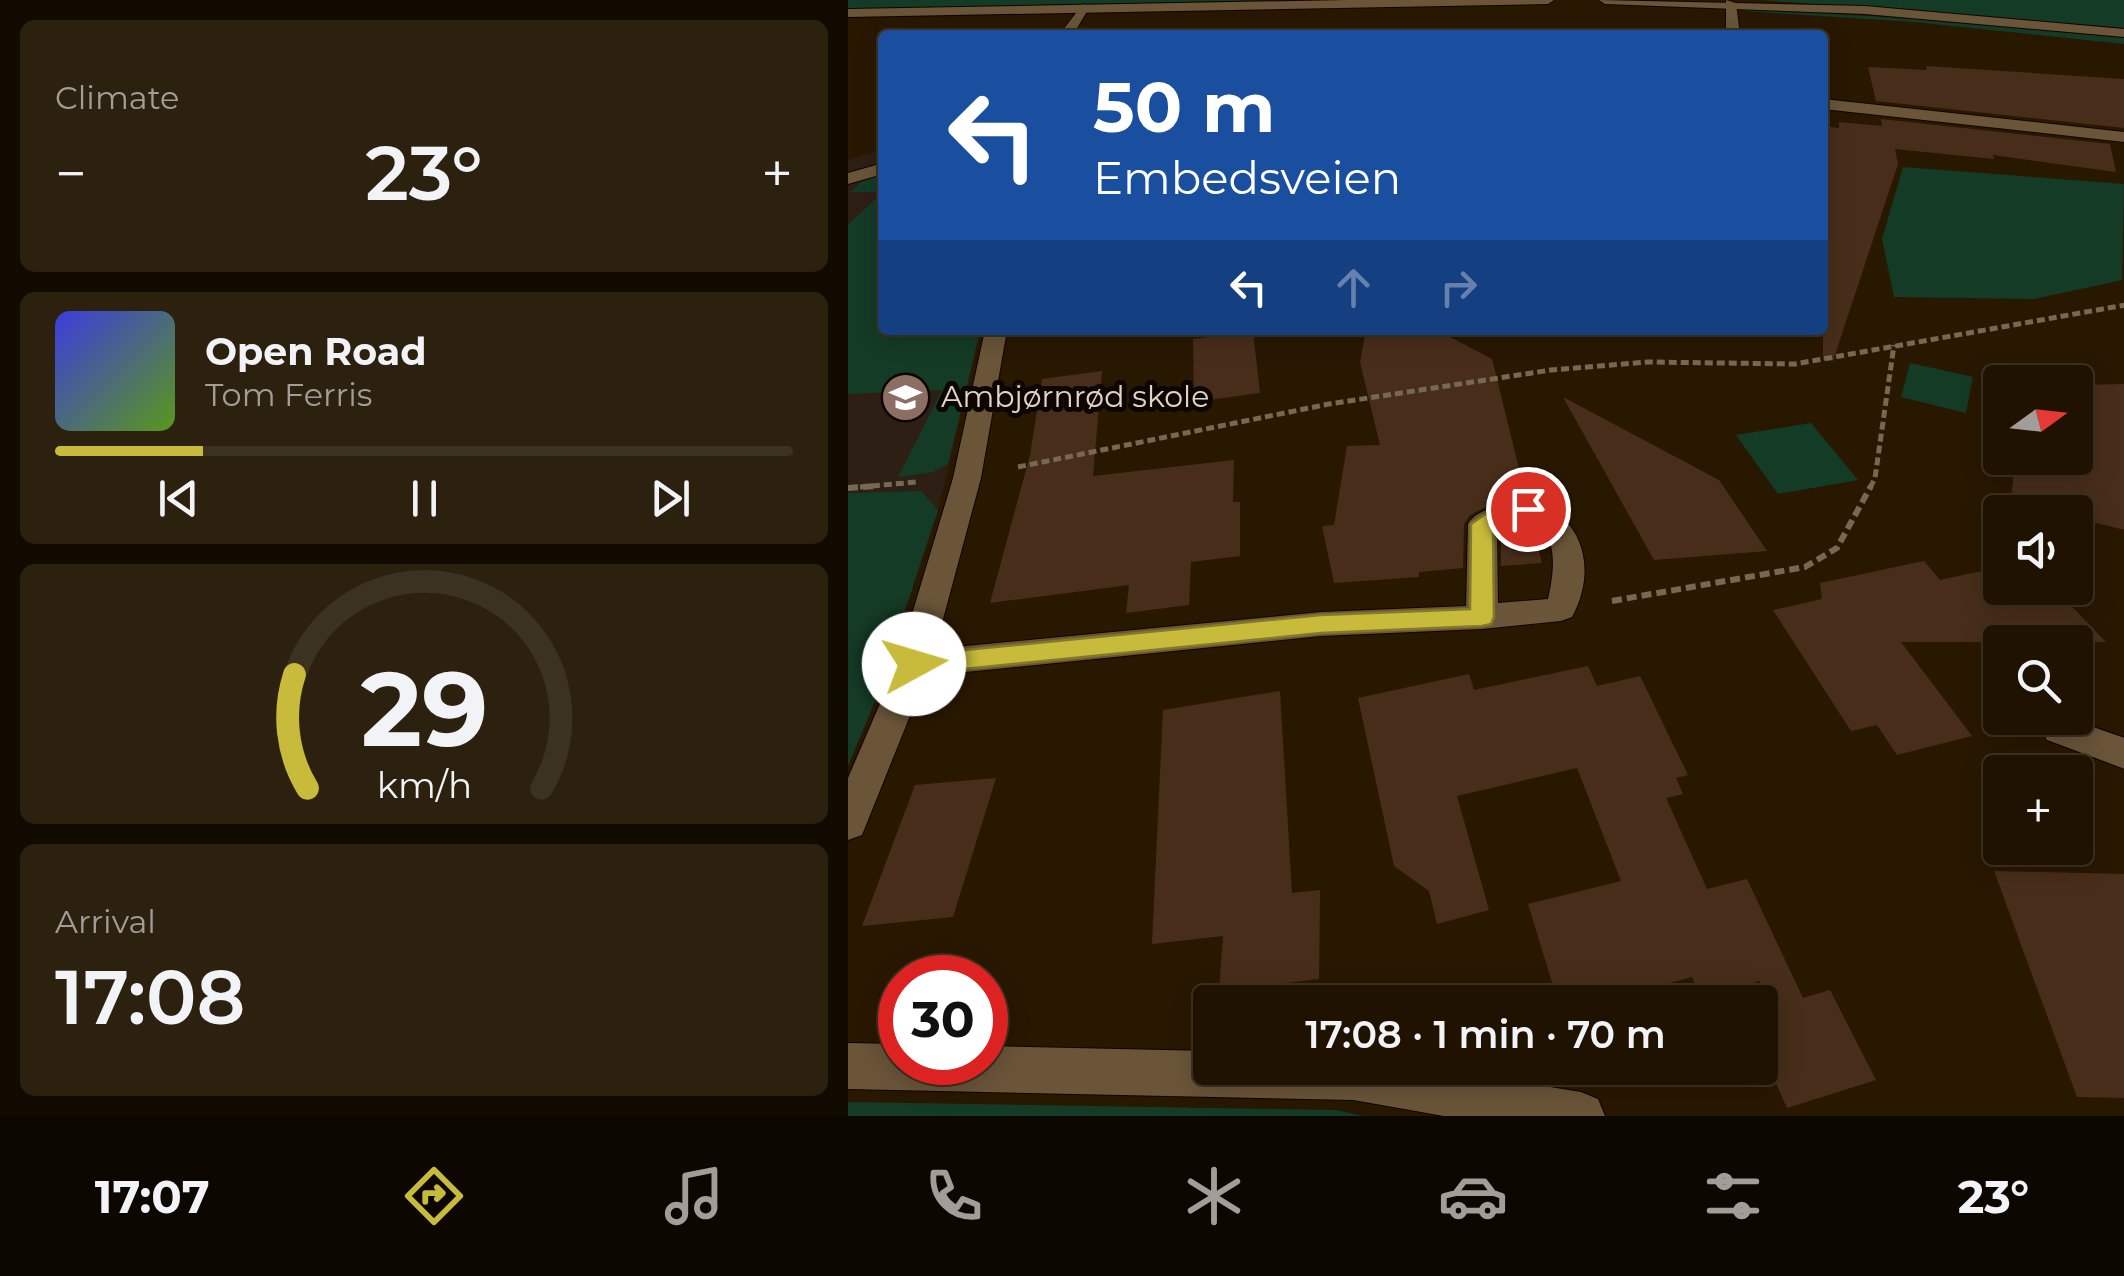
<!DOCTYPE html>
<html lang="en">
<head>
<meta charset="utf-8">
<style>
	body { margin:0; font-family:Montserrat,sans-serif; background:#2c200f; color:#f1f3f6; height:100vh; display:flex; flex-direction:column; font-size:38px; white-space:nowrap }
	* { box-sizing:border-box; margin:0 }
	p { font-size:32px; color:#a19e99 }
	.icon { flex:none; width:55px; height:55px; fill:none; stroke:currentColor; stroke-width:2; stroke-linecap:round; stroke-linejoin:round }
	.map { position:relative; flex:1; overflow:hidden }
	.details { display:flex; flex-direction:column; gap:20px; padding:20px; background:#110a00; width:848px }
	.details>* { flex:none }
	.hud { position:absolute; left:30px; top:30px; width:950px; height:305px; border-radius:10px; box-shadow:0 5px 25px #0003,0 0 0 2px #3c3222; background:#1a4fa0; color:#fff; overflow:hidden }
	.needle { width:65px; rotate:75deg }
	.tools { position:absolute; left:1135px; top:365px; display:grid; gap:20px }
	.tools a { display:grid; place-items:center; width:110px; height:110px; border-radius:10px; background:#1f1200; box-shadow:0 5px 25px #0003,0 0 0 2px #3c3222; font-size:50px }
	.speed { position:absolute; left:30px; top:955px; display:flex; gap:20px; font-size:50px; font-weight:700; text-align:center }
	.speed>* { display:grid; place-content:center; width:130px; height:130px; border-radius:50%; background:#1f1200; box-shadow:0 5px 25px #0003,0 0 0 2px #3c3222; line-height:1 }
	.speed .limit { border:15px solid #d22; background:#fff; color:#111 }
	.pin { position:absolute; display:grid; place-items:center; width:85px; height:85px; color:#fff; margin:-42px; border:5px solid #fff; border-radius:50%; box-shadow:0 2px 10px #0007 }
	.me { position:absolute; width:110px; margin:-55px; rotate:84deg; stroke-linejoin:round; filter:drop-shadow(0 0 8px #0008) }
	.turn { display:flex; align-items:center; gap:35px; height:210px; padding:0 50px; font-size:45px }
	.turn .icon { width:130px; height:130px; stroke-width:2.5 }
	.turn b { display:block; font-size:70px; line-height:85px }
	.lanes { display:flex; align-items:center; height:95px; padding:0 50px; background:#0003; justify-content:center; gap:50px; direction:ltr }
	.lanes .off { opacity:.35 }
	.big { font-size:75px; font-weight:600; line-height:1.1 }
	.details .card { flex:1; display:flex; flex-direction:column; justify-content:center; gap:15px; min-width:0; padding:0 35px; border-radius:15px; background:#2c200f }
	.details .dial { align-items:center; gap:0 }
	.dial svg { height:260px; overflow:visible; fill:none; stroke:#3c3222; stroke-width:7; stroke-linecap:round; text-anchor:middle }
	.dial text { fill:#f1f3f6; stroke:none }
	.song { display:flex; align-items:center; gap:30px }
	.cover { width:120px; height:120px; border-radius:15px; background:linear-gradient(135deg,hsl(240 70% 55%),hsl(90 70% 35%)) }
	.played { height:10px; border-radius:5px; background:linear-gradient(90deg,#c8bb3b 20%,#3c3222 20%) }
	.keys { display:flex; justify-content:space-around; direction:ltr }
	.heat { display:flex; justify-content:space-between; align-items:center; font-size:55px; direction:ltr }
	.trip { position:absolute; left:345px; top:985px; width:585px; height:100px; border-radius:10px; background:#1f1200; box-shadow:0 5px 25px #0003,0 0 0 2px #3c3222; font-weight:600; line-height:100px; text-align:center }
	.tab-bar { display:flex; height:160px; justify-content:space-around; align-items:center; background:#0c0700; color:#a19e99 }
	.tab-bar .icon { width:70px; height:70px }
	.tab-bar .current { color:#c8bb3b }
	.tab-bar b { font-size:45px; color:#f1f3f6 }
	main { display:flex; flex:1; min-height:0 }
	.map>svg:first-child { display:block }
	.education { fill:#2e1f15 }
	.green { fill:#143b26 }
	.building { fill:#482e1a }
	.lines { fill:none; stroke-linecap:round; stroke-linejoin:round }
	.lane-casing { stroke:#110300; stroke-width:2 }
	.street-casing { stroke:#110300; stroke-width:2 }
	.secondary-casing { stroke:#110300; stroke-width:2 }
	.path-far1 { stroke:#776854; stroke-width:5; stroke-dasharray:8 4; stroke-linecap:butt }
	.path { stroke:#776854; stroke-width:6; stroke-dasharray:10 5; stroke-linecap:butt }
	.lane { fill:#6a5539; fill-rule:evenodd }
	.street { fill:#6a5539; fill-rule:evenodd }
	.secondary { fill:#6a5539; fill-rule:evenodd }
	.route { fill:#c8bb3b; stroke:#827a26; stroke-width:2.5 }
	.labels { text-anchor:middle; stroke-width:10; stroke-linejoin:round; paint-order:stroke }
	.poi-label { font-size:30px; fill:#e0d4c5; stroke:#0c0500; text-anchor:start }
</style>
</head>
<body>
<main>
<section class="details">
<div class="card"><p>Climate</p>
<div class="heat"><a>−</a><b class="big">23°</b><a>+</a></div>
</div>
<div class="card">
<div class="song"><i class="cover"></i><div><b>Open Road</b><p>Tom Ferris</p></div></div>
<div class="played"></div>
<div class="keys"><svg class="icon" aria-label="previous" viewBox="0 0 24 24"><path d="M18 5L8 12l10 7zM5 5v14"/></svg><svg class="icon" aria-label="pause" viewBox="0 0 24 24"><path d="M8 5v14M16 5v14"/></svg><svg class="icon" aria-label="next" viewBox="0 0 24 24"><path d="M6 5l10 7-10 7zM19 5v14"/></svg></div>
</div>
<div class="card dial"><svg viewBox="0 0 100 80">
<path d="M14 69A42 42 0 1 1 86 69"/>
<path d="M14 69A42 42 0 0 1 10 34" stroke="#c8bb3b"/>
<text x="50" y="56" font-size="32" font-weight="700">29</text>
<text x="50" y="72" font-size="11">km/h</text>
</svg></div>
<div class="card"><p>Arrival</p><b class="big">17:08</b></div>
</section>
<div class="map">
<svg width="1277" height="1116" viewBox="0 0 1277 1116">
	<rect width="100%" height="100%" fill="#291800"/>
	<path class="education" d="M35 149V330H133L90 510 29 696 0 766V160Z"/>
	<g class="green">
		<path d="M0 0H433L0 9Z"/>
		<path d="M913 0H1276V28L1240 25Z"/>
		<path d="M900 9 1103 21 1276 38V44L1066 22 895 11Z"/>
		<path d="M1055 167 1276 184 1274 280 1186 299 1046 297 1034 239Z"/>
		<path d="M35 174V330H132L100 464 85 472 50 477 94 390 0 394V225L35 192H3L13 182Z"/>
		<path d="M1062 363 1125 377 1118 413 1053 397Z"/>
		<path d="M963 423 1010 480 930 494 888 435Z"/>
		<path d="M73 491 90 510 29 696 0 766V493Z"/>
		<path d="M0 1102 488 1110 515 1116H0Z"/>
	</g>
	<g class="building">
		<path d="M1078 66 1277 79V128L1028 101 1020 67 1079 70Z"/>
		<path d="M1033 119 1262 144 1268 172 1145 155 1146 159 1047 149 1050 164 985 361 975 360V126L991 128V122L1034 126Z"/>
		<path d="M518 330H589L644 359 679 501 644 504 622 515 616 524 615 568 571 572V577L486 583 474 526 486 525 499 446 532 445 512 362Z"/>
		<path d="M405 332 412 393 346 402 345 339Z"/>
		<path d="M254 371 245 476 386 460 385 502H392V556L343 562 341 605 278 613 281 585 142 603 182 455 194 379Z"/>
		<path d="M1277 384V530L1228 518V512H1204L1163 502 1167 458H1228V385Z"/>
		<path d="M715 397 871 480 919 551 806 560Z"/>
		<path d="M670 525 686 530 694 563 653 566V532Z"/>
		<path d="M1076 561 1092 580 1152 567V588H1206L1258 642H1053L1124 736 1049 755 1029 725 1003 731 925 610 974 599 972 583Z"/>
		<path d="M740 666 749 686 792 676 840 775 828 778 835 794 818 798 859 889 899 879 955 998 982 990 1028 1080 939 1108 912 1047V981L852 998 844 977 750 1002H710L680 904 773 881 729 768 609 796 641 910 589 924 581 891 546 866 510 698 621 674 626 690Z"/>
		<path d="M432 691 444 893 472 890 471 979 371 991 375 936 304 944 315 710Z"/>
		<path d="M148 778 105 917 14 926 67 785Z"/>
		<path d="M1146 871 1277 874V1098L1229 1097Z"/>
	</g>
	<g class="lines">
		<defs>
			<path id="lane" d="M35 163V174L0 184V173Z"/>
			<g id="street">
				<path d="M878 0 888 3 892 35H878Z"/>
				<path d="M235 4 241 8 225 35H211Z"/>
				<path d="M975 99 1277 132V142L975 109Z"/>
				<path d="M137 330H159L133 478 87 649 473 612 618 606 620 524C626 514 635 511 645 508 720 484 758 556 724 617L713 621 634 629 473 636 78 676 14 835 0 840V778L49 664 105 478ZM670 521C713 523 707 568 700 599L650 603 649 529Z"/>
				<path d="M1219 718 1277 738V769L1199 740 1194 730 1199 720Z"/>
				<path d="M0 1043 52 1044V1062H138V1046L362 1051V1068H587L733 1092 750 1099 757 1116H596L505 1100 0 1089Z"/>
			</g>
			<g id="secondary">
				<path d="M499 0H706L700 4 0 17V9Z"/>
				<path d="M751 0 1017 6 1277 29V37L1017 14 757 4Z"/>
			</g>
		</defs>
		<use href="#lane" class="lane-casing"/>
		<use href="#street" class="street-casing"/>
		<use href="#secondary" class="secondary-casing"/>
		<g class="path-far1">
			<path d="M170 467 481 404 703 370 800 362 947 364 1277 305"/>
			<path d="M0 488 69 482"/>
			<path d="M1022 488 1027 478 1046 345"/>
		</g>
		<g class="path">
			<path d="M0 488 28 486"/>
			<path d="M764 601 957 567 989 548 1023 486"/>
		</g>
		<use href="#lane" class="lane"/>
		<use href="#street" class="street"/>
		<use href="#secondary" class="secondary"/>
	</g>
	<path class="route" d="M680 502 688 504 691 509 688 514 661 518 645 528 646 617 643 624 634 626 473 633 66 674 57 672 53 664 57 657 66 655 473 615 622 609 623 524 649 506Z"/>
	<defs>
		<symbol id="school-disc" viewBox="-11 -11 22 22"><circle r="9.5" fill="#8d6e63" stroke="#0c0500"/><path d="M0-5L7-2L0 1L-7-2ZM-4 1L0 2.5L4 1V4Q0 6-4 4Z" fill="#fff"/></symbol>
	</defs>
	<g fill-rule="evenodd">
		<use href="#school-disc" x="30" y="370" width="55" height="55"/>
	</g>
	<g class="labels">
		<g class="poi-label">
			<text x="93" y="407">Ambjørnrød skole</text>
		</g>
	</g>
</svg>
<div class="tools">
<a><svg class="needle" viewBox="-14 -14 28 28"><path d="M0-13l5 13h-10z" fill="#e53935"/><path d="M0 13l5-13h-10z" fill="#a19e99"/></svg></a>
<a><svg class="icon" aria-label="sound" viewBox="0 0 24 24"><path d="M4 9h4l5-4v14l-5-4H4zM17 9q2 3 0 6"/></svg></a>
<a><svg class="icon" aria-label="search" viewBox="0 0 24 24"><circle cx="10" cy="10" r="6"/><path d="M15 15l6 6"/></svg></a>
<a>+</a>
</div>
<div class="speed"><div class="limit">30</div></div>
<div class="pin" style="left:680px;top:509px;background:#d93025"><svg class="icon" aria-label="arrive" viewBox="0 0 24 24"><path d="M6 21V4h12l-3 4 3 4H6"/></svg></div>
<svg class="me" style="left:66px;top:664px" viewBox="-20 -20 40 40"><circle r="19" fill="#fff"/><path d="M0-13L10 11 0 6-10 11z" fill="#c8bb3b"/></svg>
<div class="trip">17:08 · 1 min · 70 m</div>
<div class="hud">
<div class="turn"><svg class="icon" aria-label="left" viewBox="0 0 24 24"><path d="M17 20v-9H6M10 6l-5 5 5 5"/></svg><div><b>50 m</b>Embedsveien</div></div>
<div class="lanes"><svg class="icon" aria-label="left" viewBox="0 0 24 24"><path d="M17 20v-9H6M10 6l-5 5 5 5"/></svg><svg class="icon off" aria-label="ahead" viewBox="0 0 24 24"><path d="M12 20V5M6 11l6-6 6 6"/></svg><svg class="icon off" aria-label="right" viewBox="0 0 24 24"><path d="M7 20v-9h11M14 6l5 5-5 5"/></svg></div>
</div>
</div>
</main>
<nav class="tab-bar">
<b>17:07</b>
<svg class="icon current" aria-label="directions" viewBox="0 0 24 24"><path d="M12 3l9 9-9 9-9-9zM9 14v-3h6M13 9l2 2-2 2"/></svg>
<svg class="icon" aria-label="music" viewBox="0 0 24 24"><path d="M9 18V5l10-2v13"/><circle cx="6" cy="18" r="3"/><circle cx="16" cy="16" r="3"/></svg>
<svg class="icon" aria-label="phone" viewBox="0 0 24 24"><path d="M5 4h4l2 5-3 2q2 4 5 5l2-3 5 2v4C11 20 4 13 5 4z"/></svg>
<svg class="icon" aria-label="climate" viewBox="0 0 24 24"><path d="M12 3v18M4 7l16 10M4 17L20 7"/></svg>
<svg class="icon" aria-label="car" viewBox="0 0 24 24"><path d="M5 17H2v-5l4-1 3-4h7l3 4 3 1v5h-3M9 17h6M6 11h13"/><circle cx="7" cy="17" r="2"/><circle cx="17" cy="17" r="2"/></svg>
<svg class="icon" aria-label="filters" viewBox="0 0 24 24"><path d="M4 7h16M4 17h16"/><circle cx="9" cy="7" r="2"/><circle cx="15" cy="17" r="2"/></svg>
<b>23°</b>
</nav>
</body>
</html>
